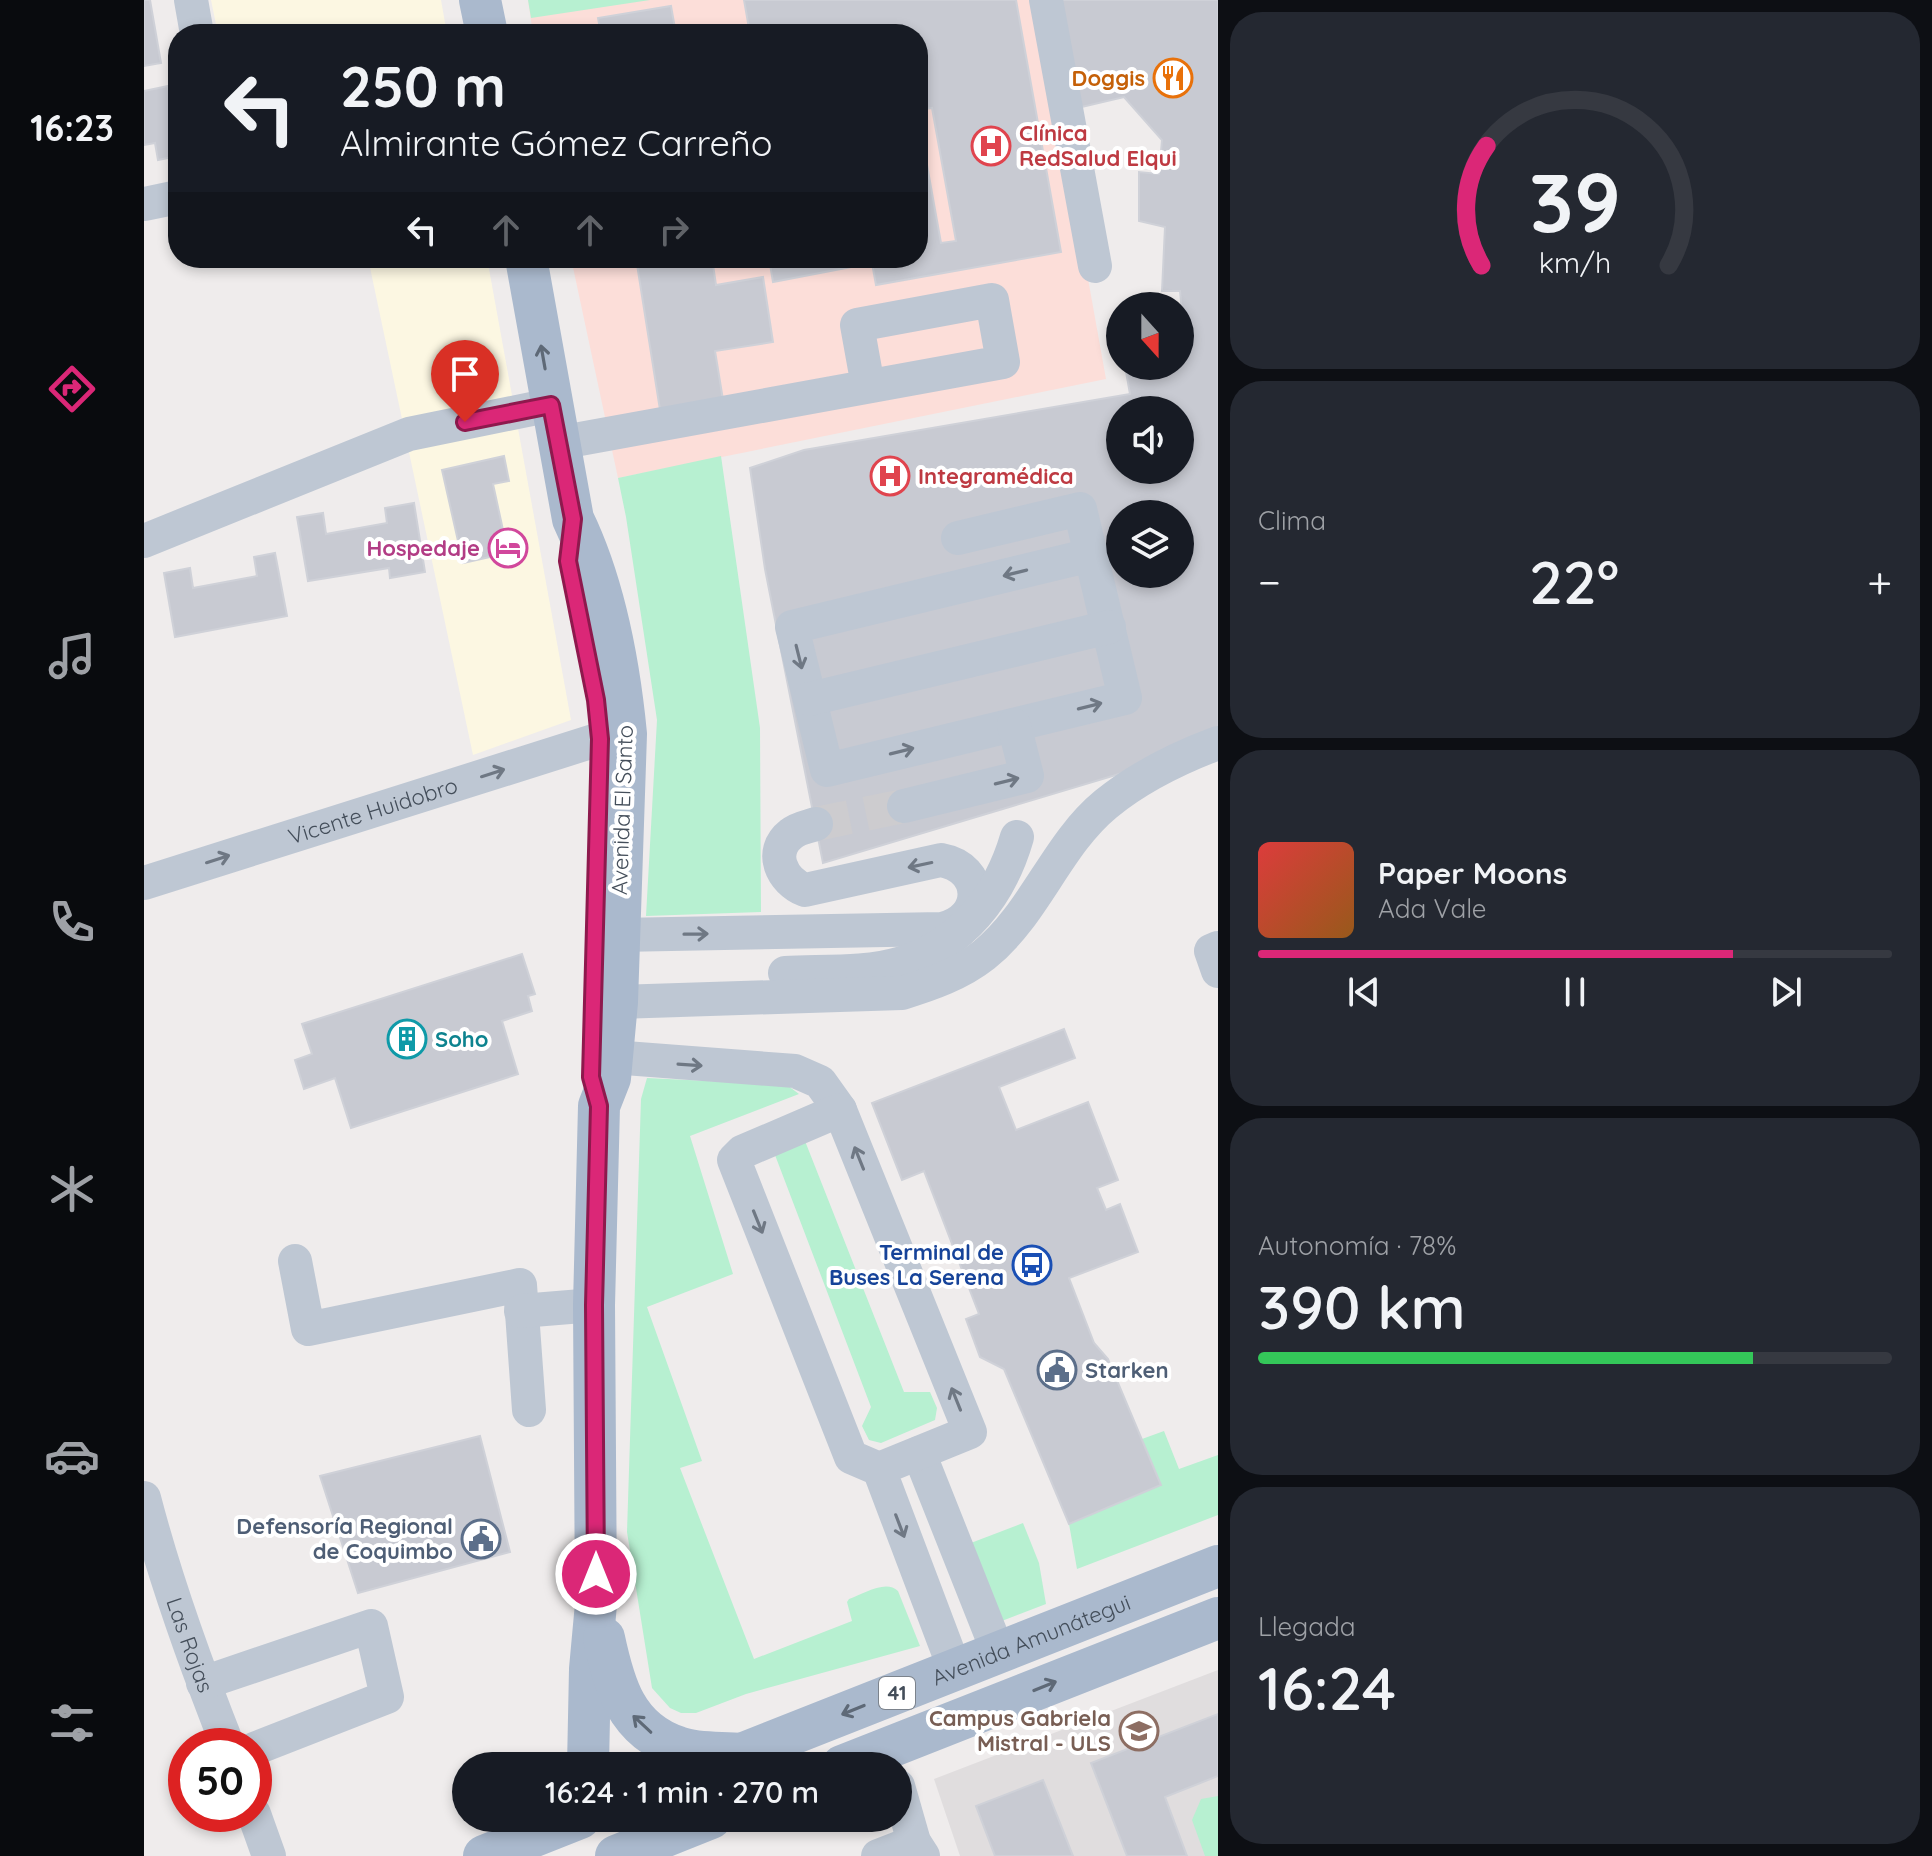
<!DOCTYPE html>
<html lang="es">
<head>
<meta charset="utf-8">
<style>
	body { margin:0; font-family:Quicksand,sans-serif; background:#242831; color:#f1f3f6; height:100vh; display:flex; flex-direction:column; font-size:30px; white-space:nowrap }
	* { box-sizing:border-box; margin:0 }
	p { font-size:26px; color:#9ea1a6 }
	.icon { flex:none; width:44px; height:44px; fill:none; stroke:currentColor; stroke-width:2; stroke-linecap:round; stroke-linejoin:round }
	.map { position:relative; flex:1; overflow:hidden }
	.details { display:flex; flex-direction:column; gap:12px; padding:12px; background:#0d0f14; width:714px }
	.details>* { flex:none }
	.banner { position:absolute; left:24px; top:24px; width:760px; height:244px; border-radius:32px; box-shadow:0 4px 12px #0003; background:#171b24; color:#f1f3f6; overflow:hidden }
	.needle { width:52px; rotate:159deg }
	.buttons { position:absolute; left:962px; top:292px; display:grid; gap:16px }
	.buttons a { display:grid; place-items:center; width:88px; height:88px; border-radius:50%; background:#171b24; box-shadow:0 4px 12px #0003; font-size:40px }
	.speed { position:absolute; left:24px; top:1728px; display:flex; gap:16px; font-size:40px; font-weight:700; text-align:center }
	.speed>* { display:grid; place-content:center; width:104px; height:104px; border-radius:50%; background:#171b24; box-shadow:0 4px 12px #0003; line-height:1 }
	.speed .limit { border:12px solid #d22; background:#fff; color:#111 }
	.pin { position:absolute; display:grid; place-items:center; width:68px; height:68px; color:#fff; margin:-82px -34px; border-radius:50% 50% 50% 0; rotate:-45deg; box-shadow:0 0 8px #0007 }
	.pin .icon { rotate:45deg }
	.me { position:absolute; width:88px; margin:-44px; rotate:0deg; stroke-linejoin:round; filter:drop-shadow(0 0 6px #0008) }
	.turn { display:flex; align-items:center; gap:28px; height:168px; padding:0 40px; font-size:36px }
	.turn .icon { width:104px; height:104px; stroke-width:2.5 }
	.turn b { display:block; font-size:56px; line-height:68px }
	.lanes { display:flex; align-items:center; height:76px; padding:0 40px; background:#0003; justify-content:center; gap:40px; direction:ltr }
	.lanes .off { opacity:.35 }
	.big { font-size:60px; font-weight:600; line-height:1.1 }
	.details .tile { flex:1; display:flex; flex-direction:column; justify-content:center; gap:12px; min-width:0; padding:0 28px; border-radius:32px; background:#242831 }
	.details .dial { align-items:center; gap:0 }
	.dial svg { height:208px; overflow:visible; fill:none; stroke:#363941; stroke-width:7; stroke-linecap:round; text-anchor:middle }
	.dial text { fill:#f1f3f6; stroke:none }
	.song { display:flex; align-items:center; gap:24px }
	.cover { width:96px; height:96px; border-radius:12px; background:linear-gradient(135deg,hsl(0 70% 55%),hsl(30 70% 35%)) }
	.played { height:8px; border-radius:4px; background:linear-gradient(90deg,#db2777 75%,#363941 75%) }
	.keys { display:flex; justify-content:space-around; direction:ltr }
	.heat { display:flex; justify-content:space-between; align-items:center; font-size:44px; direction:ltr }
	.charge { height:12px; border-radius:6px; background:linear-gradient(90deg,#34c759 78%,#363941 0) }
	.trip { position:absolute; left:308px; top:1752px; width:460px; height:80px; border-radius:40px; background:#171b24; box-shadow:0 4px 12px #0003; font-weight:600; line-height:80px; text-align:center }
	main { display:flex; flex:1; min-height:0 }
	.tabs { display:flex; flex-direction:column; width:144px; justify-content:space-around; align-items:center; background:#090b0e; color:#9ea1a6 }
	.tabs .icon { width:56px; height:56px }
	.tabs .current { color:#db2777 }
	.tabs b { font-size:36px; color:#f1f3f6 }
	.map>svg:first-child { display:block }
	.commercial { fill:#fcf7e2 }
	.education { fill:#e0ddde }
	.medical { fill:#fcded9 }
	.green { fill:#b7f0d1 }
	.building { fill:#c8cad2; stroke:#cfd1d8; stroke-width:2; fill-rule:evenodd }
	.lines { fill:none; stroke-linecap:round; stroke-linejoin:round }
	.minor-tunnel { stroke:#cdcccf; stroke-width:34; stroke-dasharray:34 17; stroke-linecap:butt }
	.minor { stroke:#bec7d3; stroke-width:34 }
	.major { stroke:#aab9cd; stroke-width:42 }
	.oneway { stroke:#5e6977 }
	.oneway2 { stroke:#6f7884 }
	.route-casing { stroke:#8e194d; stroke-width:20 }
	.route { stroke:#db2777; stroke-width:14 }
	.labels { text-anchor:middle; stroke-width:8; stroke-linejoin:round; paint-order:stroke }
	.shield { fill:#fff; stroke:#7c838c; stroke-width:2 }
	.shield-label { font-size:20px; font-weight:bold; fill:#444e5a }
	.food-label { font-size:22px; font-weight:bold; fill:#c56008; stroke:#fff; text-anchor:end }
	.health-label { font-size:22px; font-weight:bold; fill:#be3a42; stroke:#fff; text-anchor:start }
	.hotel-label { font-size:22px; font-weight:bold; fill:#b23c85; stroke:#fff; text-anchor:end }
	.street-label { font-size:22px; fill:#444e5a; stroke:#fff }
	.culture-label { font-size:22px; font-weight:bold; fill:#0d838f; stroke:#fff; text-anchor:start }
	.transit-label { font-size:22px; font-weight:bold; fill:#164399; stroke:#fff; text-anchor:end }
	.service-label { font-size:22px; font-weight:bold; fill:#4e5e75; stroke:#fff; text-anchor:start }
	.education-label { font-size:22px; font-weight:bold; fill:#785e54; stroke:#fff; text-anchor:end }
</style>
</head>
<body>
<main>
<nav class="tabs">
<b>16:23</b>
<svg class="icon current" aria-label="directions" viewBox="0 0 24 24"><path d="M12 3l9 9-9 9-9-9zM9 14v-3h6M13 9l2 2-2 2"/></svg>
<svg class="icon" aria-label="music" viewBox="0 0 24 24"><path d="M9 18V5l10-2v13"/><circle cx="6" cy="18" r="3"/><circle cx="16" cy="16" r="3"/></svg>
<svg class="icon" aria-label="phone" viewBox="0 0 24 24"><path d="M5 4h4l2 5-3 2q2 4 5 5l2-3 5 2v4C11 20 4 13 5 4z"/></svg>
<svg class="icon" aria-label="climate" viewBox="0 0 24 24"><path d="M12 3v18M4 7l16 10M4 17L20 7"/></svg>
<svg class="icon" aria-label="car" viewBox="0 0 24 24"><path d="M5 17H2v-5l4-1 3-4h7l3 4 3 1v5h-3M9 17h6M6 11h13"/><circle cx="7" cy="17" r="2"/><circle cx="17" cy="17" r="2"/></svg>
<svg class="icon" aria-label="filters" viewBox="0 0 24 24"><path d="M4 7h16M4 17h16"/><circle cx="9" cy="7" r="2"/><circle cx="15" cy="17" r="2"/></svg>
</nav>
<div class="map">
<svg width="1074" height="1856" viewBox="0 0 1074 1856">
	<rect width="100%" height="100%" fill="#efecec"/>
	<g class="commercial">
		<path d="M67 0H297L303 34H74Z"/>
		<path d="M224 258H343L427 720 329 755Z"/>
	</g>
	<path class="education" d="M1074 1670V1856H816L790 1779Z"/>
	<path class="medical" d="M384 0H894L962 379 474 478 427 258H774V34H389Z"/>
	<g class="green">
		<path d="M384 0H506L387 18Z"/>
		<path d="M577 456 616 728 617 912 502 916 513 720 482 517 474 478Z"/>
		<path d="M503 1078 643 1085 655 1094 546 1136 589 1274 503 1307 558 1461 536 1468 610 1659 708 1621 703 1602 705 1599C719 1594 742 1579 754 1591L776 1646 602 1694 552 1713H537L526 1708 508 1688 483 1532 497 1099Z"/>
		<path d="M661 1141 760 1392H786L793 1408 791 1420 737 1443 725 1440 718 1426 727 1407 631 1155Z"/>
		<path d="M1020 1431 1035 1469 1074 1455V1515L933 1569 925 1524 1017 1485 998 1439Z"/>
		<path d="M879 1523 895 1563 902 1604 850 1624 819 1546Z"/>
		<path d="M1074 1796V1856H1061L1048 1820 1057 1799Z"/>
	</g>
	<g class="building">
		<path d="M0 0H6L17 63 0 66Z"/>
		<path d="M600 0H872L917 252 732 285 728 263 629 282 625 258H774V115L797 243 812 241 788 108 774 110V34H606Z"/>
		<path d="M909 0H1074V730L1005 765 679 863 621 569 606 468 660 450 986 394 981 366H1036V323H1039L1036 291H1018L1021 227 995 221V172L1015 174 1018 140 980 97 929 109ZM976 410H1036V470H976ZM976 514H1036V574H976Z"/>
		<path d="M527 6 532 34H457L454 18Z"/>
		<path d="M24 86 34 156 14 160 11 143 0 145V91Z"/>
		<path d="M492 258H568L572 285 619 277 629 342 571 351 580 406 517 416Z"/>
		<path d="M360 456 365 481 349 484 364 553 319 563 298 470Z"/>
		<path d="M270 503 281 572 246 578 245 568 164 581 153 517 179 513 182 534 243 523 241 508Z"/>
		<path d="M131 553 143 616 31 637 20 573 46 568 49 588 113 576 110 557Z"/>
		<path d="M378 954 391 994 384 996 388 1011 358 1021 374 1074 207 1128 191 1078 160 1089 151 1060 168 1054 158 1024Z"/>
		<path d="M920 1029 931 1058 855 1087 872 1130 944 1102 974 1180 953 1188 962 1210 976 1204 994 1252 925 1278 950 1343 964 1359 1017 1485 925 1524 860 1369 836 1357 822 1319 835 1314 780 1171 758 1180 728 1103Z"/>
		<path d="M336 1436 366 1552 214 1593 176 1476Z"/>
		<path d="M1074 1714V1776L1021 1797 1043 1856H983L947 1763Z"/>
		<path d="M899 1780 929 1856H851L832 1806Z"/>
	</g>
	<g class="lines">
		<path class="minor-tunnel" d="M672 824 760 806"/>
		<g class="minor">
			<path d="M47 0 53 34"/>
			<path d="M902 0 951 266"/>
			<path d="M0 204 34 197"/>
			<path d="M414 443 859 362 848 300 713 325 724 386"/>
			<path d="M814 538 936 509 981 698 683 770 648 627 947 555"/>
			<path d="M0 541 265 434 407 405"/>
			<path d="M666 699 965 627"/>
			<path d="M760 806 883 776 870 725"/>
			<path id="s1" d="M0 883 456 739"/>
			<path d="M474 935 798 929C842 919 841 868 797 860L661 890C638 881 624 852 647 834 654 828 663 827 672 824"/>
			<path d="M1074 948 1067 951 1074 971"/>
			<path d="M641 973C679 971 721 974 758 963 818 944 856 896 873 837"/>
			<path d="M473 1002 758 993C787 984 816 974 840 955 891 914 912 845 962 804 995 777 1034 758 1074 743"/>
			<path d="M468 1057 651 1071 676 1082 696 1110"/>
			<path d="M151 1261 164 1329 376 1285 385 1410"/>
			<path d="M377 1311 450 1305"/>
			<path d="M775 1453 854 1652"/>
			<path d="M735 1469 826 1432 696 1110 598 1152 590 1160 707 1457 735 1469 811 1670"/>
			<path id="s2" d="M0 1498C22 1583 52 1665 84 1746"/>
			<path d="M59 1683 227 1626 243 1697 110 1749"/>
			<path d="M754 1786 770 1842 779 1856"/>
			<path d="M110 1814 125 1856"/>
			<path d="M734 1856 770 1842"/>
		</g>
		<g class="major">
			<path d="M336 0 343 34"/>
			<path d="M382 258 429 519C461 585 475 662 482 734L473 1002 466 1078 455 1106 450 1305 452 1604 446 1669 444 1766"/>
			<path d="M460 1638C470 1685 482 1730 534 1747 552 1754 577 1752 597 1754"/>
			<path id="s3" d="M567 1766 1074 1566"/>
			<path d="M698 1766 1074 1618"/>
			<path d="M340 1856 436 1818"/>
			<path d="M472 1856 567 1818"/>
		</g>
	</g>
	<defs><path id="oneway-shaft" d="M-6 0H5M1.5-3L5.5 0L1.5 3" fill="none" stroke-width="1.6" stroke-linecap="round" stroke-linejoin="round" transform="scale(2)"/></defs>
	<g class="oneway">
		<use href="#oneway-shaft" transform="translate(399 357) rotate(-100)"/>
		<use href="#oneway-shaft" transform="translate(901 1686) rotate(-22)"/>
		<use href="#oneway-shaft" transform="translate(709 1710) rotate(158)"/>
		<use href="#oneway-shaft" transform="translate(498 1724) rotate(-137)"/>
	</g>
	<g class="oneway2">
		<use href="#oneway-shaft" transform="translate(871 573) rotate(166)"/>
		<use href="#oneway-shaft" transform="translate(655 657) rotate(76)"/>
		<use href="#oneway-shaft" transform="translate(946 706) rotate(-14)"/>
		<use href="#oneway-shaft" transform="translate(758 751) rotate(-14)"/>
		<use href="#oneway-shaft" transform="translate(349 773) rotate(-18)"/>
		<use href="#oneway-shaft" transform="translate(863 781) rotate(-14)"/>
		<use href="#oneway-shaft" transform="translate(74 859) rotate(-18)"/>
		<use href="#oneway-shaft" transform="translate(776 865) rotate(168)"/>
		<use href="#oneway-shaft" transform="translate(552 934) rotate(-1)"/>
		<use href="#oneway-shaft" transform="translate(546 1065) rotate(4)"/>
		<use href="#oneway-shaft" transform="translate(715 1158) rotate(-112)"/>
		<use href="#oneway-shaft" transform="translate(614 1222) rotate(68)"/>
		<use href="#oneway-shaft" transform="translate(812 1399) rotate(-112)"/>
		<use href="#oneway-shaft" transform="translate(756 1526) rotate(69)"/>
	</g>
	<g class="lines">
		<defs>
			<path id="route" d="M321 422 407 405 429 519 424 561 452 700 456 739 447 1077 455 1106 450 1305 452 1574"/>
		</defs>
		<use href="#route" class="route-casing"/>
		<use href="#route" class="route"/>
	</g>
	<defs>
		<symbol id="restaurant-ring" viewBox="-11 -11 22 22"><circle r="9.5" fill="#fff" stroke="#e8710a" stroke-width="1.5"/><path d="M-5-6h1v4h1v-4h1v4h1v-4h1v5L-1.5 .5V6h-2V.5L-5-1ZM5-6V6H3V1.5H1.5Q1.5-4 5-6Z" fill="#e8710a"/></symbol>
		<symbol id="hospital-ring" viewBox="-11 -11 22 22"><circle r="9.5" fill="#fff" stroke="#e0444e" stroke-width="1.5"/><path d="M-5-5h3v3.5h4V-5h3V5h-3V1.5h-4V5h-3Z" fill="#e0444e"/></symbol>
		<symbol id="hotel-ring" viewBox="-11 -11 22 22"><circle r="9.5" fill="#fff" stroke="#d1479c" stroke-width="1.5"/><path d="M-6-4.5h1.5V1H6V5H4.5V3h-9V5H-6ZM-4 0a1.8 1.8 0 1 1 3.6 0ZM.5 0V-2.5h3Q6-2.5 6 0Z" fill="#d1479c"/></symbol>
		<symbol id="building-ring" viewBox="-11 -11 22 22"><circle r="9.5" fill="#fff" stroke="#0f9aa8" stroke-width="1.5"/><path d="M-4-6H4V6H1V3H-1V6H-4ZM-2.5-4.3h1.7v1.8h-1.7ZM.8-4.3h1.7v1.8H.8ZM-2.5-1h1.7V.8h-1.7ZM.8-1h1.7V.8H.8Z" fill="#0f9aa8"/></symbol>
		<symbol id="bus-ring" viewBox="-11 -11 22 22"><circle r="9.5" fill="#fff" stroke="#1a4fb4" stroke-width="1.5"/><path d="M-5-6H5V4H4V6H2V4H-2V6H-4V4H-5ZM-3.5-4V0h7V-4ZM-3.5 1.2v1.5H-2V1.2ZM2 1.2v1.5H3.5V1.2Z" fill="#1a4fb4"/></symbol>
		<symbol id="civic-ring" viewBox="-11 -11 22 22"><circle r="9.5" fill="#fff" stroke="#5c6f8a" stroke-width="1.5"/><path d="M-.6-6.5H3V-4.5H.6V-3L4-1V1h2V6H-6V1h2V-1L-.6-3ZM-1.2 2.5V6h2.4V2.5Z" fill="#5c6f8a"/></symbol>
		<symbol id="university-ring" viewBox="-11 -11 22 22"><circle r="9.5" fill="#fff" stroke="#8d6e63" stroke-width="1.5"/><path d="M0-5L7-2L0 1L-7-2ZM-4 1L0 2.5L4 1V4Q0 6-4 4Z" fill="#8d6e63"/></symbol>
	</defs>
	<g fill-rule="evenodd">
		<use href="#restaurant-ring" x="1007" y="56" width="44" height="44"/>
		<use href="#hospital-ring" x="825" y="124" width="44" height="44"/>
		<use href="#hospital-ring" x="724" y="454" width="44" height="44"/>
		<use href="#hotel-ring" x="342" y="526" width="44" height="44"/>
		<use href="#building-ring" x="241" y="1017" width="44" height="44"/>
		<use href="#bus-ring" x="866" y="1243" width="44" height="44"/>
		<use href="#civic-ring" x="891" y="1348" width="44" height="44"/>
		<use href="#civic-ring" x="315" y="1517" width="44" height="44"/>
		<use href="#university-ring" x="973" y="1709" width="44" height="44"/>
	</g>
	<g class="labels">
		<rect class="shield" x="735" y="1677" width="36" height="32" rx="6"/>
		<g class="shield-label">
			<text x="753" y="1700">41</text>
		</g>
		<g class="food-label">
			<text x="1001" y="86">Doggis</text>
		</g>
		<g class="health-label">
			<text x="875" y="141">Clínica<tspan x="875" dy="25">RedSalud Elqui</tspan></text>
			<text x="774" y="484">Integramédica</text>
		</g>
		<g class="hotel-label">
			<text x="336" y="556">Hospedaje</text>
		</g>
		<g class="street-label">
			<text transform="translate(478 810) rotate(-88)" y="8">Avenida El Santo</text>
			<text dy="8" stroke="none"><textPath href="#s1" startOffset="240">Vicente Huidobro</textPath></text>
			<text dy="8" stroke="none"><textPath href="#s3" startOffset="344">Avenida Amunátegui</textPath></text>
			<text dy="8" stroke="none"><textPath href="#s2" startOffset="154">Las Rojas</textPath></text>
		</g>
		<g class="culture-label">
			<text x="291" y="1047">Soho</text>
		</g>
		<g class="transit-label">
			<text x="860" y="1260">Terminal de<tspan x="860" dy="25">Buses La Serena</tspan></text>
		</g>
		<g class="service-label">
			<text x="941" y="1378">Starken</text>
			<text x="309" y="1534" text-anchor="end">Defensoría Regional<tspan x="309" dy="25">de Coquimbo</tspan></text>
		</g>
		<g class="education-label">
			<text x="967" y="1726">Campus Gabriela<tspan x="967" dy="25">Mistral - ULS</tspan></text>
		</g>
	</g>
</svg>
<div class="buttons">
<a><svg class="needle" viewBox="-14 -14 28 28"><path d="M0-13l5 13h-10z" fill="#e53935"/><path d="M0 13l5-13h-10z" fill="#9ea1a6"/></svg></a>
<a><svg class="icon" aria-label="sound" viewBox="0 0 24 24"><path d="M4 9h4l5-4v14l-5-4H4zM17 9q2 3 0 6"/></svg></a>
<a><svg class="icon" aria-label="layers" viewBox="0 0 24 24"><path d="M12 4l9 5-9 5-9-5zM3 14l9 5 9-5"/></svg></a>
</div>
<div class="speed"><div class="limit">50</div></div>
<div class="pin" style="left:321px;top:422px;background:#d93025"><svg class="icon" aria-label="arrive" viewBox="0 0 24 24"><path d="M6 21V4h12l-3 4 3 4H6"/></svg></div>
<svg class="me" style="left:452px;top:1574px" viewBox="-20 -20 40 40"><circle r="17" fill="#db2777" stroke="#fff" stroke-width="3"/><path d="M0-11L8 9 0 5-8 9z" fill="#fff"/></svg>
<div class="trip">16:24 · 1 min · 270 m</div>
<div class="banner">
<div class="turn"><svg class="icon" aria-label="left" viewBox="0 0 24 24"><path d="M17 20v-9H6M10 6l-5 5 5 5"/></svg><div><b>250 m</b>Almirante Gómez Carreño</div></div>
<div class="lanes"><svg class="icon" aria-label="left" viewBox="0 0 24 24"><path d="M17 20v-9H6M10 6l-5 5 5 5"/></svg><svg class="icon off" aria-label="ahead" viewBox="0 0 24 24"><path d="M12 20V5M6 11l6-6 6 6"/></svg><svg class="icon off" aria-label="ahead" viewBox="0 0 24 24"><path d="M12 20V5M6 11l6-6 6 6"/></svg><svg class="icon off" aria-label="right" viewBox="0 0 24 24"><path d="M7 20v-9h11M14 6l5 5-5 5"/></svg></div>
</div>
</div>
<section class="details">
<div class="tile dial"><svg viewBox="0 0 100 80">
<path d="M14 69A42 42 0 1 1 86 69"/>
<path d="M14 69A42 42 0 0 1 16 23" stroke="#db2777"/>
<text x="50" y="56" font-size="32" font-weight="700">39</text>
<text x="50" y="72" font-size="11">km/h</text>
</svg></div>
<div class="tile"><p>Clima</p>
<div class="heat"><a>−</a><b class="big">22°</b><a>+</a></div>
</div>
<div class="tile">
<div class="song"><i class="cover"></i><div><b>Paper Moons</b><p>Ada Vale</p></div></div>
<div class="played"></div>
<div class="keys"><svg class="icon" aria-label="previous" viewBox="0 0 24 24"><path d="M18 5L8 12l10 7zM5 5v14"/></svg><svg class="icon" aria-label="pause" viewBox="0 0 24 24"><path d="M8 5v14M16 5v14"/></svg><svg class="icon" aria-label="next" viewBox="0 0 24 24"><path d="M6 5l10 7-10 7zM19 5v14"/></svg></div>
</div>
<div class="tile"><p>Autonomía · 78%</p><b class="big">390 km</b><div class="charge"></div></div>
<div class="tile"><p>Llegada</p><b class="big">16:24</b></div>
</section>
</main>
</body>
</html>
